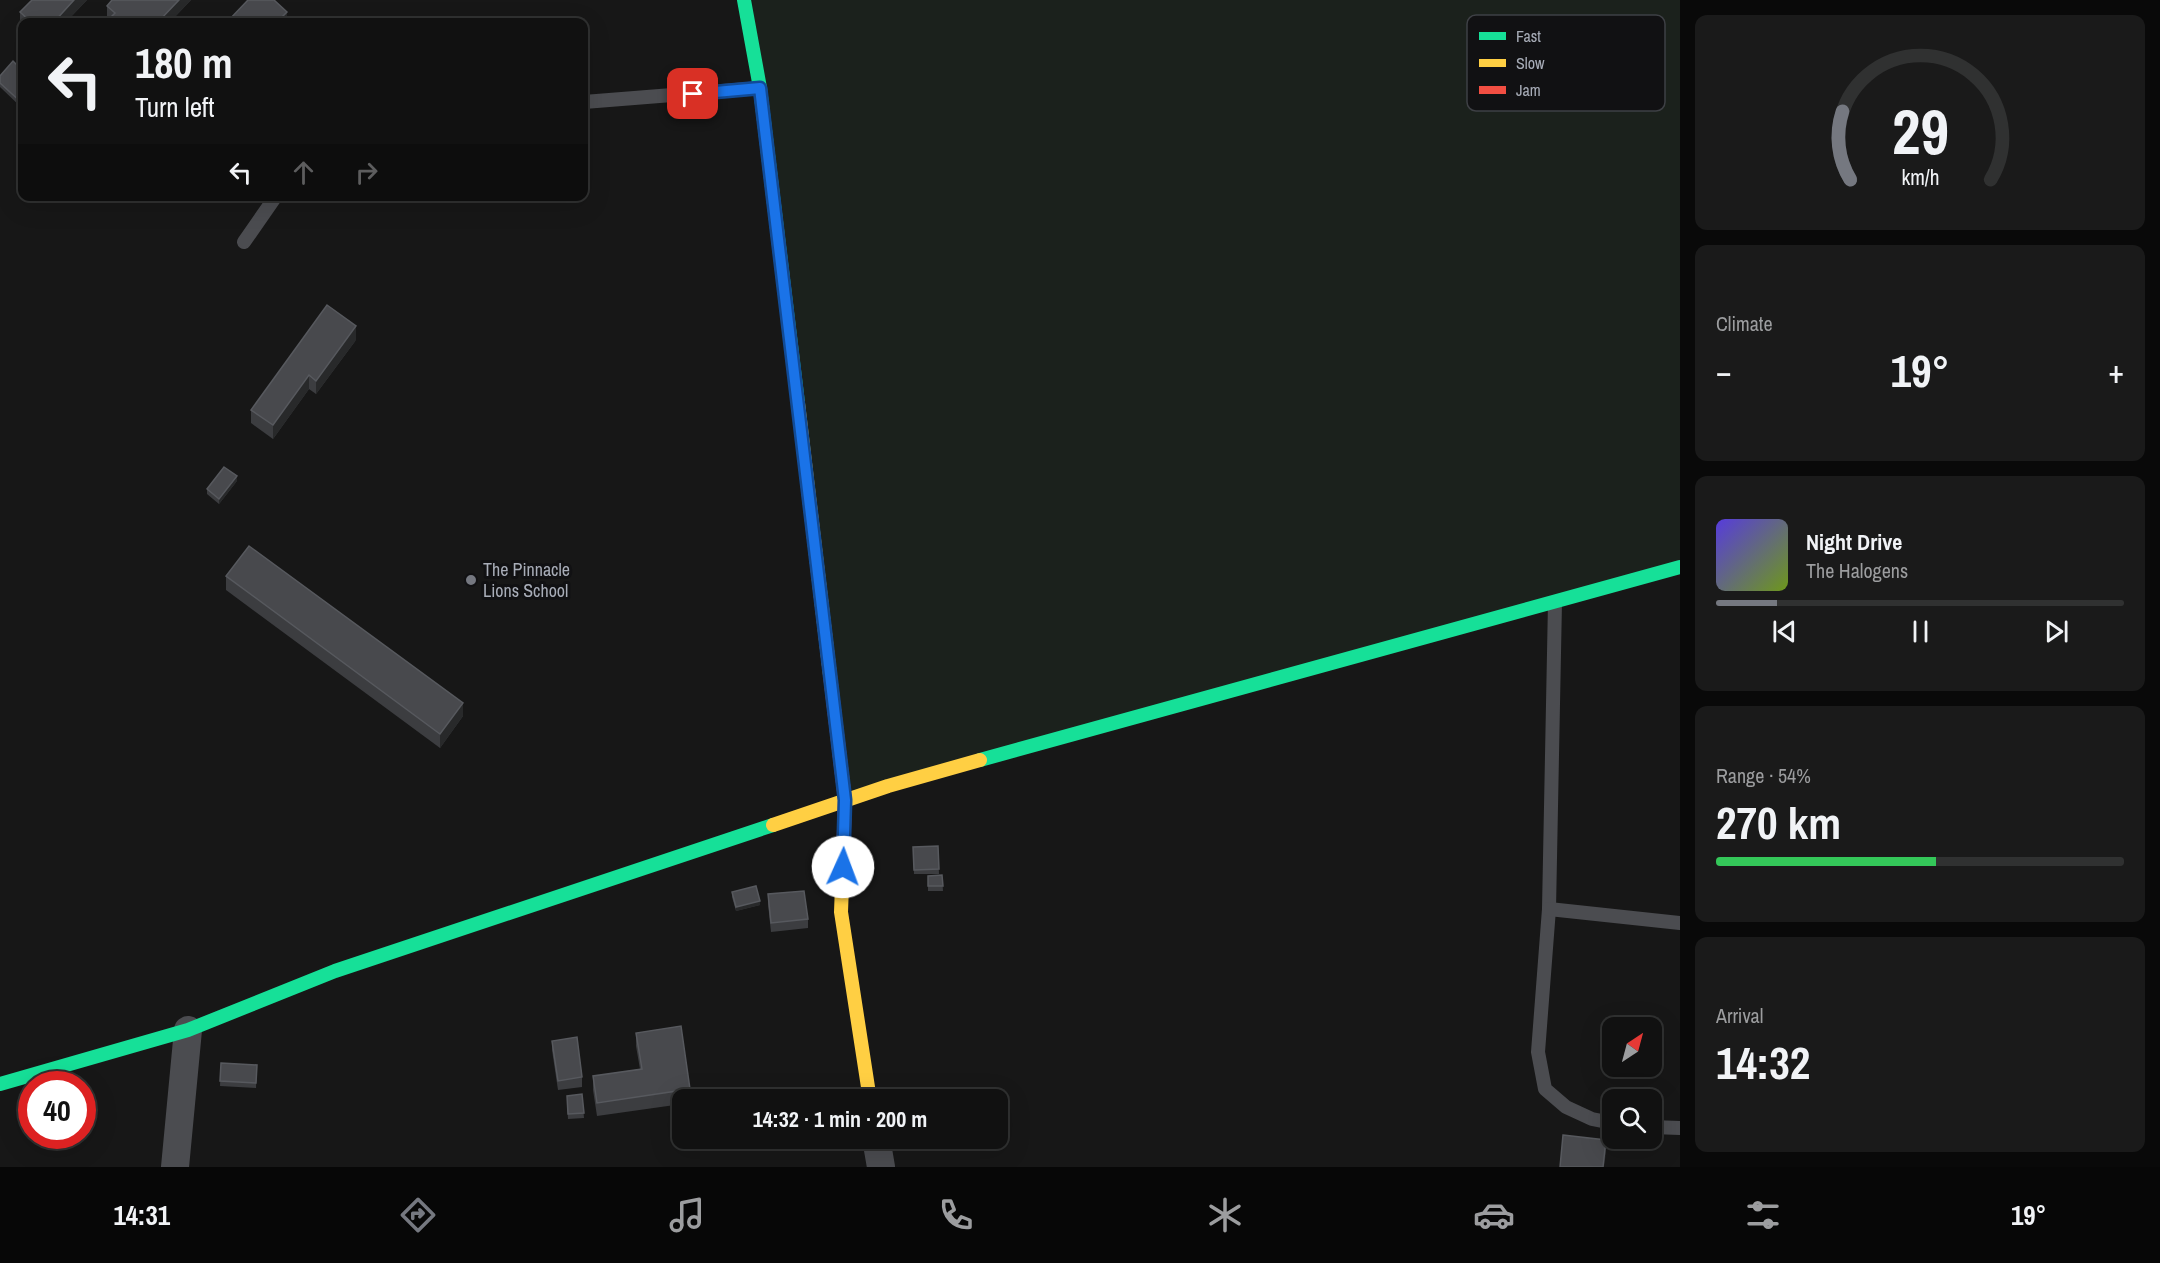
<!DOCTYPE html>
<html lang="en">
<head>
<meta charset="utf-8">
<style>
	body { margin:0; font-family:"Archivo Narrow",sans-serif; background:#1a1a1a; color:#f1f3f6; height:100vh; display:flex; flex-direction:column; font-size:22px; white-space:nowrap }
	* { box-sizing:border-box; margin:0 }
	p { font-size:20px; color:#9c9d9f }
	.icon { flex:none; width:33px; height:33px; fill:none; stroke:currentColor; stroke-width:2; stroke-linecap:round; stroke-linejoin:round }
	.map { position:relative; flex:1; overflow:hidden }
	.panel { display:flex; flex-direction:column; gap:15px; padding:15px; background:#090909; width:480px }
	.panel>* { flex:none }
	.banner { position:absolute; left:18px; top:18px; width:570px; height:183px; border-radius:12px; box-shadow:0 6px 24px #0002,0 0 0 2px #303131; background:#111; color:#f1f3f6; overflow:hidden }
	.needle { width:39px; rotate:36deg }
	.fabs { position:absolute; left:1602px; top:1017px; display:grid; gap:12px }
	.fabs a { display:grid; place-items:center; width:60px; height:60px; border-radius:12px; background:#111; box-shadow:0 6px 24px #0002,0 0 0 2px #303131; font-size:30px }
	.speed { position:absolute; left:18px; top:1071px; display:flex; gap:12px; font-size:30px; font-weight:700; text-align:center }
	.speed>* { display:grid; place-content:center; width:78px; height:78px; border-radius:50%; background:#111; box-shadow:0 6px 24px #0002,0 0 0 2px #303131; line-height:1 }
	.speed .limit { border:9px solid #d22; background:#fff; color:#111 }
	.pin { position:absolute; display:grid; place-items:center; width:51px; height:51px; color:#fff; margin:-26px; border-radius:12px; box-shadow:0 3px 9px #0006 }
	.me { position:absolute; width:66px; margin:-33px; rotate:2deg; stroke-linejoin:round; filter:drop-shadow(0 0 4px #0008) }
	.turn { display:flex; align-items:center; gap:21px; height:126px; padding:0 18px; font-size:27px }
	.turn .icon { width:78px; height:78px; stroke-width:2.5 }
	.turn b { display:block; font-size:42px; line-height:51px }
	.lanes { display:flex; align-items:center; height:57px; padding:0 18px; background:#0003; justify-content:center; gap:30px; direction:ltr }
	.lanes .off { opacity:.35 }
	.big { font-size:45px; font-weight:800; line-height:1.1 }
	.panel .tile { flex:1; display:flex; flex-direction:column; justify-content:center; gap:9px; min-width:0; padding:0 21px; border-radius:12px; background:#1a1a1a }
	.panel .dial { align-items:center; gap:0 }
	.dial svg { height:156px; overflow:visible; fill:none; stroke:#303131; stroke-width:7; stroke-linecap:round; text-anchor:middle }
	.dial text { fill:#f1f3f6; stroke:none }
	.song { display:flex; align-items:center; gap:18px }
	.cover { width:72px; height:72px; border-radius:9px; background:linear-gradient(135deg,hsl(250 70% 55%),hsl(80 70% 35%)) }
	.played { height:6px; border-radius:3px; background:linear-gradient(90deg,#757880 15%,#303131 15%) }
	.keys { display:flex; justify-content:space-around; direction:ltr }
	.heat { display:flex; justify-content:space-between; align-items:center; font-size:33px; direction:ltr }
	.charge { height:9px; border-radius:4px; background:linear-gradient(90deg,#34c759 54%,#303131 0) }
	.trip { position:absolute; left:672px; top:1089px; width:336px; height:60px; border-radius:12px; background:#111; box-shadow:0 6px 24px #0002,0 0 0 2px #303131; font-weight:800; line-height:60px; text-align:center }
	.dock { display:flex; height:96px; justify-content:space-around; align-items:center; background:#070707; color:#9c9d9f }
	.dock .icon { width:42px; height:42px }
	.dock .selected { color:#757880 }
	.dock b { font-size:27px; color:#f1f3f6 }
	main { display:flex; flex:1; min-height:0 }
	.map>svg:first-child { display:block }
	.green { fill:#1b211c }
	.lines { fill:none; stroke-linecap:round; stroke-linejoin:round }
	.lane { stroke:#4b4c50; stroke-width:14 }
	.street { stroke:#4b4c50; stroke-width:28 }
	.fast { stroke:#16e098; stroke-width:14 }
	.slow { stroke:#ffcf43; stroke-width:14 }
	.jam { stroke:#f24e42; stroke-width:14 }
	.wall { fill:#3c3d40 }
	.shaded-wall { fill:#28292a }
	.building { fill:#48494d; stroke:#57595e; stroke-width:1.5 }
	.route-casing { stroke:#114b97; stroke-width:15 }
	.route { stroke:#1a73e8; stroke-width:10 }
	.poi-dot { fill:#757880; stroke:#111113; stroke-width:2 }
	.labels { text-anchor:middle; stroke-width:6; stroke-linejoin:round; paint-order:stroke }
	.poi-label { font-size:18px; fill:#a8adb8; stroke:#111113; text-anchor:start }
	.key { fill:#111113; stroke:#3e4045; stroke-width:1.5 }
	.key-label { font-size:16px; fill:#a8adb8 }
</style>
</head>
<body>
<main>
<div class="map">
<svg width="1680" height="1167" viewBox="0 0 1680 1167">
	<rect width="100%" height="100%" fill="#171717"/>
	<path class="green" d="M752 0H1680V566L846 799Z"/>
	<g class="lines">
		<g class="lane">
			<path d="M584 102 760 88"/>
			<path d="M244 242 276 196"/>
			<path d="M1555 602 1549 909 1538 1052 1545 1089 1566 1107 1592 1119 1612 1123"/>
			<path d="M1549 909 1680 923"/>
			<path d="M1652 1127 1680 1128"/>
		</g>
		<g class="street">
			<path d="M876 1138 881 1167"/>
			<path d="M175 1167 188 1030"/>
		</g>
		<g class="fast">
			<path d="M744 0 760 88 798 403"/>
			<path d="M980 760 1680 567"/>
			<path d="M0 1084 188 1030 335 971 773 825"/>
		</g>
		<g class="slow">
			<path d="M798 403 830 675"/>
			<path d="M773 825 888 786 980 760"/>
			<path d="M843 859 841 912 870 1100"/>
		</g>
		<path class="jam" d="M830 675 845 800 843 859"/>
	</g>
	<g class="wall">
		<path d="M32 0H87L66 22H22V28L20 26V12Z"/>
		<path d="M112 0H191L170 22 108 20 107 19V6Z"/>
		<path d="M22 70V108L0 87V76Z"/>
		<path d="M356 340 316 394 309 389 273 439 251 423V410Z"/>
		<path d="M237 481 219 504 207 494V489Z"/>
		<path d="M226 576 463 716 440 748 226 590Z"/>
		<path d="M938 846 939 874H914L913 847Z"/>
		<path d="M942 875 943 891H928V876Z"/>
		<path d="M732 892 760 905 736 911 732 897Z"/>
		<path d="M768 894 808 919V928L771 932 768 904Z"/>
		<path d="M636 1033 690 1089V1100H682V1104L597 1116 593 1090V1076L640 1069 636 1046Z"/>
		<path d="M552 1041 582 1077V1087L558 1090 552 1050Z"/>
		<path d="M221 1063 257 1065 256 1088 220 1086Z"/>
		<path d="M582 1094 584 1118 568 1119 567 1100Z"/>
	</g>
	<g class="shaded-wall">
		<path d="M74 0H87L66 22H54Z"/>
		<path d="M179 0H191L170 22H158Z"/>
		<path d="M287 12V21L286 22H277Z"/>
		<path d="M356 326V340L316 394V381Z"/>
		<path d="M309 375V389L273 439V425Z"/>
		<path d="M237 476V481L219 504V499Z"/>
		<path d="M463 703V716L440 748V734Z"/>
		<path d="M760 901V905L736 911V907Z"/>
		<path d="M1606 1140V1153L1604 1167H1603Z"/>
	</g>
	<g class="building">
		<path d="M32 0H74L54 22H31L20 12Z"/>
		<path d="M112 0H179L158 22H106L115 13 107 6Z"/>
		<path d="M248 0H274L287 12 277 22H227Z"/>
		<path d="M13 61 22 70V103L0 83V76Z"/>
		<path d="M327 305 356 326 316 381 309 375 273 425 251 410Z"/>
		<path d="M224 467 237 476 219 499 207 489Z"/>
		<path d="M249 546 463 703 440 734 226 576Z"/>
		<path d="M938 846 939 869 914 870 913 847Z"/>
		<path d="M942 875 943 886H928V876Z"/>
		<path d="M756 886 760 901 736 907 732 892Z"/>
		<path d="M804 891 808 919 771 923 768 894Z"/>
		<path d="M681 1026 690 1089 597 1103 593 1076 642 1069 636 1033Z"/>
		<path d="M577 1037 582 1077 558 1081 552 1041Z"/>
		<path d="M221 1063 257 1065 256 1083 220 1081Z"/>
		<path d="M582 1094 584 1113 568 1114 567 1096Z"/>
		<path d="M1563 1135 1606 1140 1603 1167H1560Z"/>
	</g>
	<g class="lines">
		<defs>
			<path id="route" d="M693 94 760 88 845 800 843 867"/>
		</defs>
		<use href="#route" class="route-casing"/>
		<use href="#route" class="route"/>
	</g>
	<circle class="poi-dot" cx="471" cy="580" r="6"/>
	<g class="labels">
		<g class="poi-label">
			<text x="483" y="576">The Pinnacle<tspan x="483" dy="21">Lions School</tspan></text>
		</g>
	</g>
	<rect x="1467" y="15" width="198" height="96" rx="9" class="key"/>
	<rect x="1479" y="32" width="27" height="8" fill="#16e098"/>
	<rect x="1479" y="59" width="27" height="8" fill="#ffcf43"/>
	<rect x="1479" y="86" width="27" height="8" fill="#f24e42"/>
	<g class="key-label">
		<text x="1516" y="42">Fast</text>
		<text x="1516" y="69">Slow</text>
		<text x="1516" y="96">Jam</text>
	</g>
</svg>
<div class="fabs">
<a><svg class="needle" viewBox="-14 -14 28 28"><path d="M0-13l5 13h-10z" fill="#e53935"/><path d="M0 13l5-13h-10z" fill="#9c9d9f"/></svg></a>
<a><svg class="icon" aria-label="search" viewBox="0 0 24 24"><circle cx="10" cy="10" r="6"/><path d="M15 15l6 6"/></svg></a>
</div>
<div class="speed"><div class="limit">40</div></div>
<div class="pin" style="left:693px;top:94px;background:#d93025"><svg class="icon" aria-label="arrive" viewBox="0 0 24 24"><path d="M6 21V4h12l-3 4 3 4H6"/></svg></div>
<svg class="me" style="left:843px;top:867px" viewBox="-20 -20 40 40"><circle r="19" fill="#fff"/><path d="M0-13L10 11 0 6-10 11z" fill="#1a73e8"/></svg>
<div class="trip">14:32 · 1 min · 200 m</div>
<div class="banner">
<div class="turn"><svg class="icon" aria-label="left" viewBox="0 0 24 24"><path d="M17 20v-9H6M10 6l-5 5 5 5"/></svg><div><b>180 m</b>Turn left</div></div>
<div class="lanes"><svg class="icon" aria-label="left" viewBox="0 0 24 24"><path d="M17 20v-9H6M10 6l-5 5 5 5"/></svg><svg class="icon off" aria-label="ahead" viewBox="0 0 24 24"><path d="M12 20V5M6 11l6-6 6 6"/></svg><svg class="icon off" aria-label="right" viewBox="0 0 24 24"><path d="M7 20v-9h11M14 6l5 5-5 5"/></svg></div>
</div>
</div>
<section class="panel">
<div class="tile dial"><svg viewBox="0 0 100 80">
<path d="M14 69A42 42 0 1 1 86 69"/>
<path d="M14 69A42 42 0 0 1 10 34" stroke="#757880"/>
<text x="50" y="56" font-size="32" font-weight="700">29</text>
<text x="50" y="72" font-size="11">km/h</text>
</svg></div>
<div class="tile"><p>Climate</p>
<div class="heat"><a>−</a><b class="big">19°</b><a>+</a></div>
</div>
<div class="tile">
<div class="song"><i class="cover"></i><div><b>Night Drive</b><p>The Halogens</p></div></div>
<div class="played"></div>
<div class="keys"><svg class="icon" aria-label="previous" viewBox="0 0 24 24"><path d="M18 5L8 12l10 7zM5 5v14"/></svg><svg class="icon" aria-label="pause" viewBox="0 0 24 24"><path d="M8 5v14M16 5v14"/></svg><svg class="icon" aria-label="next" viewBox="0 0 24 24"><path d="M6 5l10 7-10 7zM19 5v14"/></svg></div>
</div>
<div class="tile"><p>Range · 54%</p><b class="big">270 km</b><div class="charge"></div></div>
<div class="tile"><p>Arrival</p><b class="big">14:32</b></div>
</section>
</main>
<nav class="dock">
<b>14:31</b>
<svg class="icon selected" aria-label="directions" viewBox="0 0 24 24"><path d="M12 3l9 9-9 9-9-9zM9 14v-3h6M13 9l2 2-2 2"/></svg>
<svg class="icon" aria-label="music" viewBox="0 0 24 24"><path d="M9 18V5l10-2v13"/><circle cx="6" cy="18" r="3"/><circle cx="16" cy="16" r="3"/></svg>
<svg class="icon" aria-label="phone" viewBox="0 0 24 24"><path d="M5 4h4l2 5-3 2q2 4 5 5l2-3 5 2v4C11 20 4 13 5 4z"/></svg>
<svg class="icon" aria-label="climate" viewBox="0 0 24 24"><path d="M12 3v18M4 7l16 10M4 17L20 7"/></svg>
<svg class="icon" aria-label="car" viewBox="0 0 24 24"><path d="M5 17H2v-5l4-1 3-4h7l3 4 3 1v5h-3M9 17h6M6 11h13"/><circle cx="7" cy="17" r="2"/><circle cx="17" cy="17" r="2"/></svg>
<svg class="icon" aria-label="filters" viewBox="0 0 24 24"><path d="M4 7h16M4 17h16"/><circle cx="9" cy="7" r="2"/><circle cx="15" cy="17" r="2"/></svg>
<b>19°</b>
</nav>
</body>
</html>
